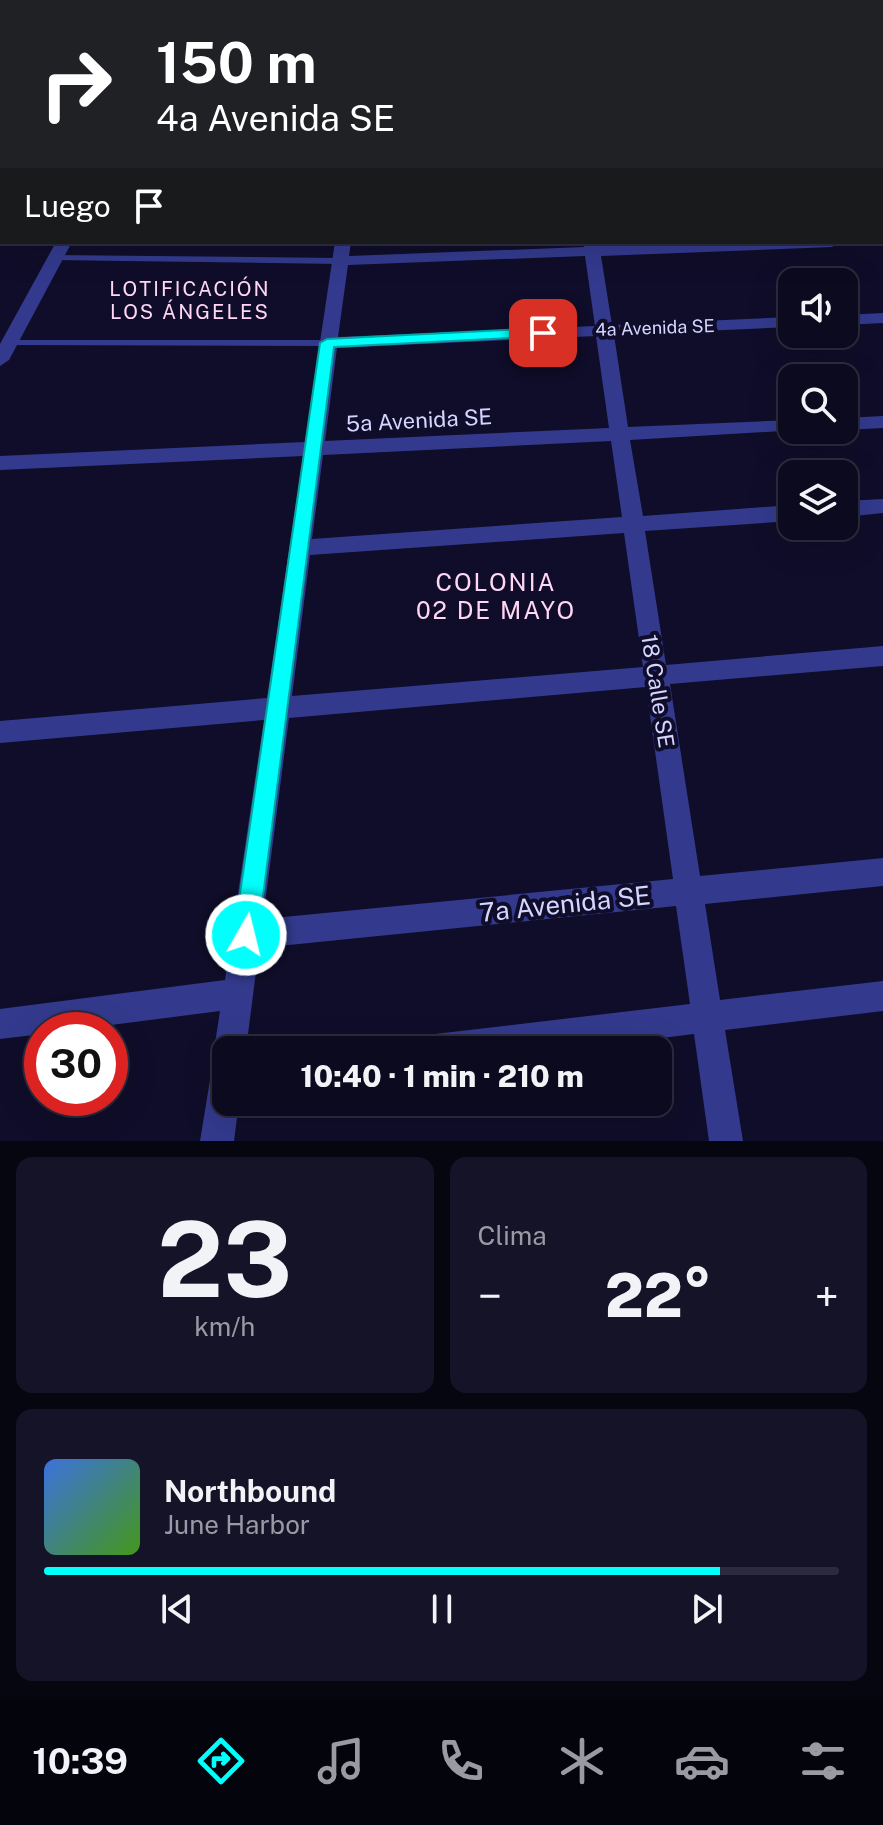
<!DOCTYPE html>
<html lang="es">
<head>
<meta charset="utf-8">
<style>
	body { margin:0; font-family:"Public Sans",sans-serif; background:#141328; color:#f1f3f6; height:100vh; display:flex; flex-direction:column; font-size:30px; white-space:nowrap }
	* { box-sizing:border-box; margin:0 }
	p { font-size:26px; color:#9a9aa4 }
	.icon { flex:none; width:44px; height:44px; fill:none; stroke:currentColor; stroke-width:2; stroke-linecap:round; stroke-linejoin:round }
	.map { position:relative; height:1141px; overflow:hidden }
	.details { display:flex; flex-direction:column; gap:16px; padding:16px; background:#060611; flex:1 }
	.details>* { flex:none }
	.hud { position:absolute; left:0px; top:0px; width:884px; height:244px; box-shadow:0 8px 32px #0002,0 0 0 2px #2b2b3d; background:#202124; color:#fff; overflow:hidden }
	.fabs { position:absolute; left:778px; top:268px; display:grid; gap:16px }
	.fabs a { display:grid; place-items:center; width:80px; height:80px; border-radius:16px; background:#0b0a1f; box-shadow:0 8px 32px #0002,0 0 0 2px #2b2b3d; font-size:40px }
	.speed { position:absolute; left:24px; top:1012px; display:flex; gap:16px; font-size:40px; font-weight:700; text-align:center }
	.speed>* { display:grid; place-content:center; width:104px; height:104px; border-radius:50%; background:#0b0a1f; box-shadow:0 8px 32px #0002,0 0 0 2px #2b2b3d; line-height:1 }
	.speed .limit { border:12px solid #d22; background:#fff; color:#111 }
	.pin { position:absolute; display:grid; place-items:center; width:68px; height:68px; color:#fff; margin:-34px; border-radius:16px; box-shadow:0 4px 12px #0006 }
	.me { position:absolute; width:88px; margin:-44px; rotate:8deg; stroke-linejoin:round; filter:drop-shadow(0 0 6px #0008) }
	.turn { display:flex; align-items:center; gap:28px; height:168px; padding:0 24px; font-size:36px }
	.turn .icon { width:104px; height:104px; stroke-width:2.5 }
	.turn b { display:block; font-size:56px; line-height:68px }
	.then { display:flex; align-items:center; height:76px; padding:0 24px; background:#0003; gap:16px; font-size:30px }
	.big { font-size:60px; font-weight:800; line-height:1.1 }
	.details .card { flex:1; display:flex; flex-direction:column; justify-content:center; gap:12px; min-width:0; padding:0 28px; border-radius:16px; background:#141328 }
	.details .dial { align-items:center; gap:0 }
	.dial b { font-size:104px; line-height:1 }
	.song { display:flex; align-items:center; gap:24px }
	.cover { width:96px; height:96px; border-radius:12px; background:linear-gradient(135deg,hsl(220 70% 55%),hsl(100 70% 35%)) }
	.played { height:8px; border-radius:4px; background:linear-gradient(90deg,#01fffb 85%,#2b2b3d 85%) }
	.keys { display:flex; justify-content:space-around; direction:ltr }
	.heat { display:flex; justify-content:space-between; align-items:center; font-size:44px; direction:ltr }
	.details .tiles { flex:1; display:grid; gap:16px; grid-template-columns:1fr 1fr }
	.card:last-child { grid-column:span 2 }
	.trip { position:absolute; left:212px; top:1036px; width:460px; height:80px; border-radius:16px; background:#0b0a1f; box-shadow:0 8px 32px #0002,0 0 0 2px #2b2b3d; font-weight:800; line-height:80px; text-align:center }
	.dock { display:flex; height:128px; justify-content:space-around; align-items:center; background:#04040c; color:#9a9aa4 }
	.dock .icon { width:56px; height:56px }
	.dock .on { color:#01fffb }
	.dock b { font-size:36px; color:#f1f3f6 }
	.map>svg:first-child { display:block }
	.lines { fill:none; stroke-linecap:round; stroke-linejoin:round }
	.service { fill:#333a8d; fill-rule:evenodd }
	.minor { fill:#333a8d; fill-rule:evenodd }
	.tertiary { stroke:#333a8d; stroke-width:22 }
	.secondary { fill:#6c7aff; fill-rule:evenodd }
	.route { fill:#01fffb; stroke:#01a6a3; stroke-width:2 }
	.labels { text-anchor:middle; stroke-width:8; stroke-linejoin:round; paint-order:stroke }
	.far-street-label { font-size:18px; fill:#d5d5ff; stroke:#0f0d29 }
	.far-neighbourhood-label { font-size:20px; letter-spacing:2px; fill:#ffd7f5; stroke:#0f0d29 }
	.street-label { font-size:22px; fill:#d5d5ff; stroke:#0f0d29 }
	.neighbourhood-label { font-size:24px; letter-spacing:2px; fill:#ffd7f5; stroke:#0f0d29 }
	.near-street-label { font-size:26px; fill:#d5d5ff; stroke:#0f0d29 }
</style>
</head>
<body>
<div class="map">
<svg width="883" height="1141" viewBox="0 0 883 1141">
	<rect width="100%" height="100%" fill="#0f0d29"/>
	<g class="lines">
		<g class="service">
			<path d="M556 0H562L563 2H557Z"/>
			<path d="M55 255 340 258 345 261 340 264 51 260 50 258Z"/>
			<path d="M9 340H327L333 343 327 346 5 345V341Z"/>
		</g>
		<g class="minor">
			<rect x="614" y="0" width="10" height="2"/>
			<path d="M852 0H862L863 2H853Z"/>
			<rect x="882" y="33" width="1" height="8"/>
			<rect x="0" y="106" width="2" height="8"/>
			<rect x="882" y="129" width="1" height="8"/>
			<rect x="882" y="179" width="1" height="9"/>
			<path d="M882 235 883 245 877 243 882 242Z"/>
			<path d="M56 242H72L9 360 0 366V344Z"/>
			<path d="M335 242H351L349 256 584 247 583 242H599V246L840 242 832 247 601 256 612 325 792 317V327L614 335 628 427 792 420V430H799L630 440 643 516 792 505V521L645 531 666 665 883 646V666L670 684 700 876 883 858V886L705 904 720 1000 883 981V1011L725 1030 743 1141H709L694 1034 564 1050H419L424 1039 435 1034 690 1004 676 906 259 948 246 1050H226V1102H239L234 1141H200L210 1080 215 1069 226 1064 219 1061 214 1050 220 1011 72 1030H42V1034L0 1039V1009L225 980 264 720 0 743V721L267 698 303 456 0 470V456L305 442ZM585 256 595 326 338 337 348 265ZM596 336 609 428 325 441 337 348ZM611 441 622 517 312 539 323 455ZM624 533 643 667 292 696 310 555ZM646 687 673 879 263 919 289 718Z"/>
			<path d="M883 313V323L844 325V315Z"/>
			<path d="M883 416V428L844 430H843L844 418Z"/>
			<path d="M883 499V513L844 517V501Z"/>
		</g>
		<path class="tertiary" d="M0 184 2 183"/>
		<rect class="secondary" x="0" y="42" width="2" height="6"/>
	</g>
	<path class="route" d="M543 328 550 333 548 336 334 347 258 935 255 943 246 947 238 943 234 935 320 343 327 339Z"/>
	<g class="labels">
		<g class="far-street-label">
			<text transform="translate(655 328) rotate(-2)" y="6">4a Avenida SE</text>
		</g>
		<g class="far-neighbourhood-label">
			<text x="190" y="296">LOTIFICACIÓN<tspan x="190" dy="23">LOS ÁNGELES</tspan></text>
		</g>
		<g class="street-label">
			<text transform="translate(419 420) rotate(-3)" y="8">5a Avenida SE</text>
			<text transform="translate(658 691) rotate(81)" y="8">18 Calle SE</text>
		</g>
		<g class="neighbourhood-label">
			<text x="496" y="591">COLONIA<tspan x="496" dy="28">02 DE MAYO</tspan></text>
		</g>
		<g class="near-street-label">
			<text transform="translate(565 904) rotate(-6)" y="9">7a Avenida SE</text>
		</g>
	</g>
</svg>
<div class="fabs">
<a><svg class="icon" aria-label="sound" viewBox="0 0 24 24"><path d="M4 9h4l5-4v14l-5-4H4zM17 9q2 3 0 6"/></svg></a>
<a><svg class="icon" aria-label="search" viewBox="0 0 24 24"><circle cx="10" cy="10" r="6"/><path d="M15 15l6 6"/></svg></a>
<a><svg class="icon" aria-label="layers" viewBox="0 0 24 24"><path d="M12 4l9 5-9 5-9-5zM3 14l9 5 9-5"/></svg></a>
</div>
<div class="speed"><div class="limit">30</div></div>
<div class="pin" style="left:543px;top:333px;background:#d93025"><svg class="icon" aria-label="arrive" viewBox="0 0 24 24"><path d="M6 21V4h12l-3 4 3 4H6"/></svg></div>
<svg class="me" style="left:246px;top:935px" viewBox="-20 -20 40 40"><circle r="17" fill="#01fffb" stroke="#fff" stroke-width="3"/><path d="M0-11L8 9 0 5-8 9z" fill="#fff"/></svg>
<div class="trip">10:40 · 1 min · 210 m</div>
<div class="hud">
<div class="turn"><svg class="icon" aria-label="right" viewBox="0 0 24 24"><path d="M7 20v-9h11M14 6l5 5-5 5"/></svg><div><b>150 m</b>4a Avenida SE</div></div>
<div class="then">Luego<svg class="icon" aria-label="arrive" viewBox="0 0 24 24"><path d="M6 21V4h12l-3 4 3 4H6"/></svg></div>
</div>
</div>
<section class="details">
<div class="tiles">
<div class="card dial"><b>23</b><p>km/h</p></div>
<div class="card"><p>Clima</p>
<div class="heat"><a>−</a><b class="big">22°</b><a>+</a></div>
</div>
<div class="card">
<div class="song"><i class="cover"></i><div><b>Northbound</b><p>June Harbor</p></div></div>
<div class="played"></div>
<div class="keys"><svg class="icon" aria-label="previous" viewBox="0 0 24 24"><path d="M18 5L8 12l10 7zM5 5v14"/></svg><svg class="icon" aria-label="pause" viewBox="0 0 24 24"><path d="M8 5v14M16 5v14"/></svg><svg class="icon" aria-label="next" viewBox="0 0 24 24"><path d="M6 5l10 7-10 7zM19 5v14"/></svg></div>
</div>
</div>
</section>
<nav class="dock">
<b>10:39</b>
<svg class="icon on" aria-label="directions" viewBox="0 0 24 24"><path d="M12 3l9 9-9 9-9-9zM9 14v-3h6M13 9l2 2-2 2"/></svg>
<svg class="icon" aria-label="music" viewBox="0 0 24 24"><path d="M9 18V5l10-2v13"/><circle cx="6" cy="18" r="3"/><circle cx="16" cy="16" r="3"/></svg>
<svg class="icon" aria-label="phone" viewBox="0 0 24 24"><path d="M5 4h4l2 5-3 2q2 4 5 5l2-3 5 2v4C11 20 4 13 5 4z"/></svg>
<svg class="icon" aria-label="climate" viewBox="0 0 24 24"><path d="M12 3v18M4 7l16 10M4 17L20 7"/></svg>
<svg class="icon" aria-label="car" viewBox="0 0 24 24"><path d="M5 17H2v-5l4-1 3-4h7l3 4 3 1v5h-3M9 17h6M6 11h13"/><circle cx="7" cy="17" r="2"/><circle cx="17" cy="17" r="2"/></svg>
<svg class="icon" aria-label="filters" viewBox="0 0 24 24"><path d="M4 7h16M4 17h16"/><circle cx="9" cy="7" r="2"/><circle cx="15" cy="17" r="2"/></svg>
</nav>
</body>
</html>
